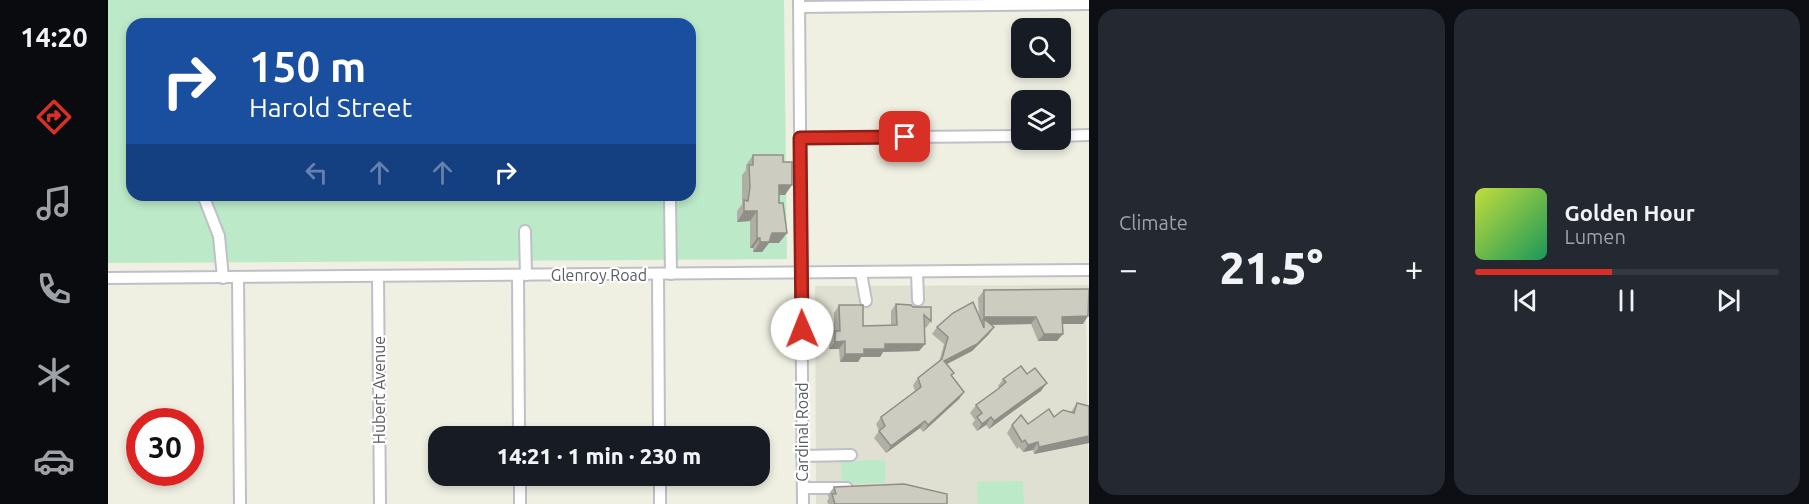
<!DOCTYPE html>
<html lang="en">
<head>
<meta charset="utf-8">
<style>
	body { margin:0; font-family:Ubuntu,sans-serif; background:#242831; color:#f1f3f6; height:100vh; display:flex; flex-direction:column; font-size:22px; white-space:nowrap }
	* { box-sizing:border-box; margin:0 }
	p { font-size:20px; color:#9ea1a6 }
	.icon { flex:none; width:33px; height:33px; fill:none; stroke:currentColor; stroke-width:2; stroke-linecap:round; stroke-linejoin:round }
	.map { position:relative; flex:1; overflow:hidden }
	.panel { display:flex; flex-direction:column; gap:9px; padding:9px; background:#0d0f14; width:720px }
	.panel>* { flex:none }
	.banner { position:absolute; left:18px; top:18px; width:570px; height:183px; border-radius:18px; box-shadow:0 3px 9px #0003; background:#1a4fa0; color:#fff; overflow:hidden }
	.tools { position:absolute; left:903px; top:18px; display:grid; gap:12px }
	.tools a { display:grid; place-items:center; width:60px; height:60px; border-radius:12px; background:#171b24; box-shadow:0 3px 9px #0003; font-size:30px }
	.speed { position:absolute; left:18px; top:408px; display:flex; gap:12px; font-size:30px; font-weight:700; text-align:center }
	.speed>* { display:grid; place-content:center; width:78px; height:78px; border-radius:50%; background:#171b24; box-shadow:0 3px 9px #0003; line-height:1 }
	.speed .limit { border:9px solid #d22; background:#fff; color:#111 }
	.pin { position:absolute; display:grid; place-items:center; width:51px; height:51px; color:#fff; margin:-26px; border-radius:12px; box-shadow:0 3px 9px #0006 }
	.me { position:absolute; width:66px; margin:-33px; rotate:359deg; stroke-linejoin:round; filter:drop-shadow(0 0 4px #0008) }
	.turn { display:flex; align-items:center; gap:21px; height:126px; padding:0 24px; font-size:27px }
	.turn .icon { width:78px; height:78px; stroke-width:2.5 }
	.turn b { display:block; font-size:42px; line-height:51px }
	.lanes { display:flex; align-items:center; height:57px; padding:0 24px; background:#0003; justify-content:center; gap:30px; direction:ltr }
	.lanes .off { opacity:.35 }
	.big { font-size:45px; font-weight:800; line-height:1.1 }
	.panel .card { flex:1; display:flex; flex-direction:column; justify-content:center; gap:9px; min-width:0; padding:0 21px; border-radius:18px; background:#242831 }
	.song { display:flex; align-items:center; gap:18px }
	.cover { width:72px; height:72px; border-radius:9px; background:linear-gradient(135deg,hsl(70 70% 55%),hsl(150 70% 35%)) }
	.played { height:6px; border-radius:3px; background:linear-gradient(90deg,#d93025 45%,#363941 45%) }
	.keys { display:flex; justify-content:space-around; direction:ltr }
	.heat { display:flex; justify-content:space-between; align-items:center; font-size:33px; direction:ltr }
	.panel .tiles { flex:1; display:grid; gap:9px; grid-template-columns:repeat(2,1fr) }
	.trip { position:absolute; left:320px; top:426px; width:342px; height:60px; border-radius:18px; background:#171b24; box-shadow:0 3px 9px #0003; font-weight:800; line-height:60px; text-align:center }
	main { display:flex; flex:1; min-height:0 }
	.tab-bar { display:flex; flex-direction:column; width:108px; justify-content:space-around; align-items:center; background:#090b0e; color:#9ea1a6 }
	.tab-bar .icon { width:42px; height:42px }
	.tab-bar .selected { color:#d93025 }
	.tab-bar b { font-size:27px; color:#f1f3f6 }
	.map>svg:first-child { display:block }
	.education { fill:#dfe0d1 }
	.green { fill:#bceac8; fill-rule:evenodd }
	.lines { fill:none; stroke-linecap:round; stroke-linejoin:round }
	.minor-casing { stroke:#bfc0c7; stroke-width:14 }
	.minor { stroke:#fff; stroke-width:10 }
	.wall { fill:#b0afa6 }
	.shaded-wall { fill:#908f87 }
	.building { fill:#cdccc1; stroke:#908f87; stroke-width:1.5 }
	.route-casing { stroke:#8d1f18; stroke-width:15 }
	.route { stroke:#d93025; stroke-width:10 }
	.labels { text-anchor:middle; stroke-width:4.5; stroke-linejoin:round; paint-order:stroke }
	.street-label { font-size:16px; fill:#5b5d65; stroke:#fff }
</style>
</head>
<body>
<main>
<nav class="tab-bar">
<b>14:20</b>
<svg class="icon selected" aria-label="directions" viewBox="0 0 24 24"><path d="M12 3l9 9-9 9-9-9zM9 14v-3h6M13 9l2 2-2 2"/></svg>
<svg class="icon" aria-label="music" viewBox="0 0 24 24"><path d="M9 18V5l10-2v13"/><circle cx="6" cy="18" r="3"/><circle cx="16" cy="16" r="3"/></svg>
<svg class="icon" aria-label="phone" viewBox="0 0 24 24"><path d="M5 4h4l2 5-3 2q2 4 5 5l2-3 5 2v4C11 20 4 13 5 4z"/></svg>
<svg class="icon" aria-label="climate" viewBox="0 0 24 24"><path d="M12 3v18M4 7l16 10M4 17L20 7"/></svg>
<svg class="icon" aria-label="car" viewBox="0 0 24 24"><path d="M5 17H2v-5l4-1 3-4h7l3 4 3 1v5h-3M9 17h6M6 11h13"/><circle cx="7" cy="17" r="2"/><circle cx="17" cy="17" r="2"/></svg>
</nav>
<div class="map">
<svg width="981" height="504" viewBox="0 0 981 504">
	<rect width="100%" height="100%" fill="#efefe2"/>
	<path class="education" d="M981 285V310L978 311 981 504H708L707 286Z"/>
	<g class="green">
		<path d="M0 0H676L679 259 0 263ZM24 24H582V195H24Z"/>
		<path d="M767 460 777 461V483L734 484 733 462Z"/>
		<path d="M915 481 916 504H870L869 482Z"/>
	</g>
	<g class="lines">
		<defs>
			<g id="minor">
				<path d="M691 0 695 504"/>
				<path d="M691 7 981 4"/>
				<path d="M952 136 981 135"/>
				<path d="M692 138 914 136"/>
				<path d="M95 195 111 236 115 278"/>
				<path d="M562 201 563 274"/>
				<path d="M417 231 418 275"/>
				<path d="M809 272 810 300"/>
				<path d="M753 273 758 301"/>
				<path d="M550 274 551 436"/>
				<path d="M410 275 411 436"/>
				<path d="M270 276 272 504"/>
				<path d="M0 278 981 270"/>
				<path d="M130 278 132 504"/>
				<path d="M694 456 743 455"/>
				<path d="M412 476V504"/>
				<path d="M552 476V504"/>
				<path d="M695 488H739"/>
			</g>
		</defs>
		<use href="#minor" class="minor-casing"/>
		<use href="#minor" class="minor"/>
	</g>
	<g class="wall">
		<path d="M645 155 677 195H671V243H661L654 252H645V248H642V221L629 222V211L634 204V175L638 170V165Z"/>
		<path d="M876 290 981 309H980L975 324H954L949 341H930L923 324 883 325 886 327 881 334 864 351 839 364 846 373 843 376 856 392 851 399 815 432 812 428 778 453 766 438 771 431 768 424 773 417 807 391 805 385 810 378 831 362 836 344 824 334 829 327 871 316 870 298Z"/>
		<path d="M788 304 805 307H823V321L818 328 817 327V344L811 351 775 352 772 357H753L750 362H732L731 349H721V339L726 332V313L731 305 755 326 783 325V311Z"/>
		<path d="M919 374 933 391 881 429 878 425 869 431 864 424 867 420 862 413 868 405 891 388 890 386 895 379Z"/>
		<path d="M969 403 981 406V443L926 454 925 450 915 452 911 447 909 449 899 433 904 425 920 424 963 412Z"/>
		<path d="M726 487 839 504H720L719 501 721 498 720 495Z"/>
	</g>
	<g class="shaded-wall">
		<path d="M671 185H684L677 195H664Z"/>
		<path d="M636 211H649L642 221 629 222Z"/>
		<path d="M664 233H679L671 243H661L654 252H645L652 242Z"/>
		<path d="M649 238H652L645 248H642Z"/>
		<path d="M980 316 975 324H949L954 317Z"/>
		<path d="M876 317H928L923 324 876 325V319L871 325Z"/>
		<path d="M886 327 881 334 864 351 831 368 836 361Z"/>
		<path d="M936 334H955L949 341H930Z"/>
		<path d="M737 341 731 349H721L727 342Z"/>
		<path d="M777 344H817L811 351 775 352 772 357H753L750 362H732L737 354Z"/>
		<path d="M939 383 933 391 881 429 886 421Z"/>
		<path d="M856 392 851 399 815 432 820 425Z"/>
		<path d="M883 417 878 425 869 431 874 424Z"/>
		<path d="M817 421 812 428 778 453 783 446Z"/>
		<path d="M981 436V443L926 454 931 447Z"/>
		<path d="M930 442 925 450 915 452 920 445Z"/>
	</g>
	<g class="building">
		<path d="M645 155H675V162H684V185H671V203H675L679 233H664L661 242H652V238H649V211H636V200L640 201 642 187 641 165H645Z"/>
		<path d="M981 289 980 316 954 317 955 334H936L928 317H876V290Z"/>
		<path d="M865 302 876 328V319L886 327 869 344 836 361 846 373 843 375 856 392 820 425 817 421 783 446 771 431 777 426 773 417 813 387 810 378 834 359 840 337 829 327 845 313Z"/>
		<path d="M788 304 803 305 805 307H823V321L816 315 817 344H777V349H756V354H737V341L727 342V331H732L731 305H755V326L789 325Z"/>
		<path d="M913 366 919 374 927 368 939 383 886 421 883 417 874 424 869 417 874 413 868 405 890 389 898 382 895 379Z"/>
		<path d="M969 403 981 406V436L931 447 930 442 920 445 917 440 914 442 904 425 913 415 920 424 941 409 946 417 955 410 966 413Z"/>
		<path d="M796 484 839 494V504H727L724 494H728L726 487Z"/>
	</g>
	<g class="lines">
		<defs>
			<path id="route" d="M694 329 692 138 797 137"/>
		</defs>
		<use href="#route" class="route-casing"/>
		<use href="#route" class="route"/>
	</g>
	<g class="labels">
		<g class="street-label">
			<text x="491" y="281">Glenroy Road</text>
			<text transform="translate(271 390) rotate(-90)" y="6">Hubert Avenue</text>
			<text transform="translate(694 432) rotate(-90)" y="6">Cardinal Road</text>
		</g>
	</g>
</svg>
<div class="tools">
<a><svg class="icon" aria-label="search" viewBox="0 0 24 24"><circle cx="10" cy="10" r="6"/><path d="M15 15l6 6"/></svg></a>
<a><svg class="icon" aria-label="layers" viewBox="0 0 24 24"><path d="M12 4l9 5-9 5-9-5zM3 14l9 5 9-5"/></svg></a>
</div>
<div class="speed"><div class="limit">30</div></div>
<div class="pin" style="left:797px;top:137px;background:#d93025"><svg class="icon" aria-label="arrive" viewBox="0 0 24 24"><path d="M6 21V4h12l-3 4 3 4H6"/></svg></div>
<svg class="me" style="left:694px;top:329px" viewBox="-20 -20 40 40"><circle r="19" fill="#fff"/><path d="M0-13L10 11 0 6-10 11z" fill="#d93025"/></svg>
<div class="trip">14:21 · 1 min · 230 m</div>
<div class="banner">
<div class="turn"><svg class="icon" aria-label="right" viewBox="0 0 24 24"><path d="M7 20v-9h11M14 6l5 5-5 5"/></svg><div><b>150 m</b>Harold Street</div></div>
<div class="lanes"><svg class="icon off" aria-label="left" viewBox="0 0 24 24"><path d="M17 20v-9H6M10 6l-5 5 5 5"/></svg><svg class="icon off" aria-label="ahead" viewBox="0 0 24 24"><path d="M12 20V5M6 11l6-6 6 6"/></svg><svg class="icon off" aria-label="ahead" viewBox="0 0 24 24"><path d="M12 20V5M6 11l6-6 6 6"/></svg><svg class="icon" aria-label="right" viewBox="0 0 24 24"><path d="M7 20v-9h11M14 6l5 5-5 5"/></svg></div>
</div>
</div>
<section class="panel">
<div class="tiles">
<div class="card"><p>Climate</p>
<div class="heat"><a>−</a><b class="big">21.5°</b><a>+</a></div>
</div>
<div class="card">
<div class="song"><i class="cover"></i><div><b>Golden Hour</b><p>Lumen</p></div></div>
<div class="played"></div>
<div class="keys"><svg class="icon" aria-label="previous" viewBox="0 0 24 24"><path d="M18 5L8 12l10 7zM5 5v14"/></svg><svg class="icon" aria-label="pause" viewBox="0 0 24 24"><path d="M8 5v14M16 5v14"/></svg><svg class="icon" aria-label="next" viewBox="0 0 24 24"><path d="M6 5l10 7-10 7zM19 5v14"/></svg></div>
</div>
</div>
</section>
</main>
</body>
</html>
